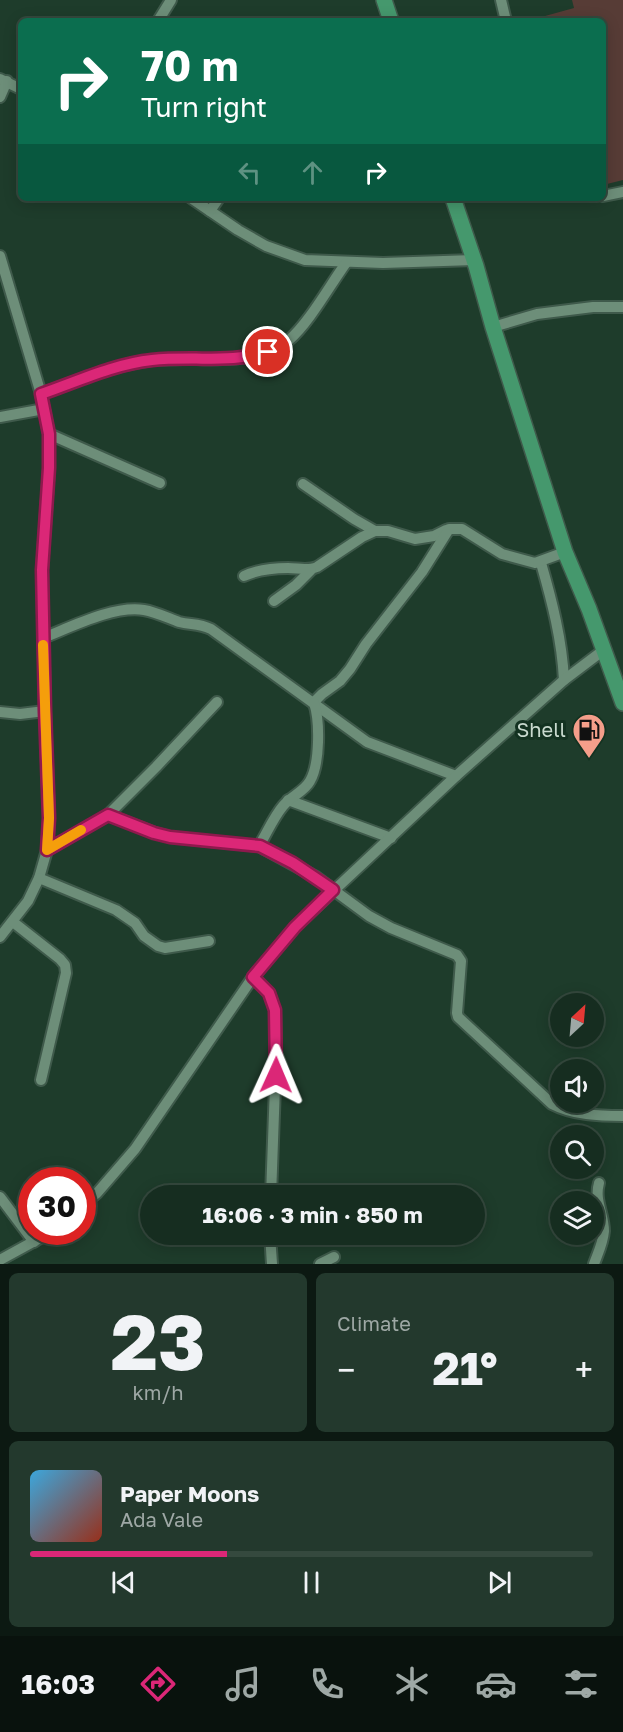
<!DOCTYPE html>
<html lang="en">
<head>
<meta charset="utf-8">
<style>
	body { margin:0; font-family:"Golos Text",sans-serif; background:#23392d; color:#f1f3f6; height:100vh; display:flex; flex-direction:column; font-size:22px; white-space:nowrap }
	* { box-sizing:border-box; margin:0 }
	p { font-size:20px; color:#9ea8a5 }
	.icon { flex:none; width:33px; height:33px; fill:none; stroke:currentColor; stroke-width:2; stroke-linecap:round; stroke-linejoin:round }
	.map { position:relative; height:1264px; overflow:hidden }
	.side { display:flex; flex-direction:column; gap:9px; padding:9px; background:#0c1912; flex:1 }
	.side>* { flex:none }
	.top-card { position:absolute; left:18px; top:18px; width:588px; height:183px; border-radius:9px; box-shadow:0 3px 15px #0003,0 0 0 2px #35493e; background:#0b6e4f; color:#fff; overflow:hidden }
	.needle { width:39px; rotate:26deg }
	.controls { position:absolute; left:550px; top:993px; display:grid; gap:12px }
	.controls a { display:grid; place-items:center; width:54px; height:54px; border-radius:50%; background:#162d20; box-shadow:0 3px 15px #0003,0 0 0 2px #35493e; font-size:30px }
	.speed { position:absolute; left:18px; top:1167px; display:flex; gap:12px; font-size:30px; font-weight:700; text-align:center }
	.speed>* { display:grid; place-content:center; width:78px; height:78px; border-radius:50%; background:#162d20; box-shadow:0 3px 15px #0003,0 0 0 2px #35493e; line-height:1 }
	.speed .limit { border:9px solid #d22; background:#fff; color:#111 }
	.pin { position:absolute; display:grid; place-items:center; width:51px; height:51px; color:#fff; margin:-26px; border:3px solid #fff; border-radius:50%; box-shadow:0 2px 6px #0007 }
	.me { position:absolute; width:66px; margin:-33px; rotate:1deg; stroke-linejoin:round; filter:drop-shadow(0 0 4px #0008) }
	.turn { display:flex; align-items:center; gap:21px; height:126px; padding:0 24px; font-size:27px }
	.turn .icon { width:78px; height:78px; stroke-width:2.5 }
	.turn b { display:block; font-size:42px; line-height:51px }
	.lanes { display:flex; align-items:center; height:57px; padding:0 24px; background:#0003; justify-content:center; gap:30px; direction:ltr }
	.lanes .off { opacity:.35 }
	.big { font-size:45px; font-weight:700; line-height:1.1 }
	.side .card { flex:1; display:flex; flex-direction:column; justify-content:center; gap:9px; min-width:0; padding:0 21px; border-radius:9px; background:#23392d }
	.side .dial { align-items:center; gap:0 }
	.dial b { font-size:78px; line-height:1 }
	.song { display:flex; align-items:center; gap:18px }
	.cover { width:72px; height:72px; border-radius:9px; background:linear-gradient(135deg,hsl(200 70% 55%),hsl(10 70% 35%)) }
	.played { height:6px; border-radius:3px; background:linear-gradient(90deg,#db2777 35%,#35493e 35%) }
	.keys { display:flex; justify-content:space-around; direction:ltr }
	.heat { display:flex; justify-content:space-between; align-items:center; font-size:33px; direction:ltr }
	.side .tiles { flex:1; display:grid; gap:9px; grid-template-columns:1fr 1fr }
	.card:last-child { grid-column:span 2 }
	.trip { position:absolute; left:140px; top:1185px; width:345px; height:60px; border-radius:30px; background:#162d20; box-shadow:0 3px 15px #0003,0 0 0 2px #35493e; font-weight:700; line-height:60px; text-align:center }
	.dock { display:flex; height:96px; justify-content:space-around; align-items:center; background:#09120d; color:#9ea8a5 }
	.dock .icon { width:42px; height:42px }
	.dock .selected { color:#db2777 }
	.dock b { font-size:27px; color:#f1f3f6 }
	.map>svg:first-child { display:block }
	.green { fill:#573c36 }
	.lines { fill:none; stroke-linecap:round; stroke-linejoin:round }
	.minor-casing { stroke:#3f5a4b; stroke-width:14 }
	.major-casing { stroke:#3f5a4b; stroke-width:18 }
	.minor { stroke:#6d8e79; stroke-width:10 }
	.major { stroke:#45986d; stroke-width:15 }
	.route-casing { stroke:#8e194d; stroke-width:15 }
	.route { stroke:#db2777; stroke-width:10 }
	.slow { stroke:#f59e0b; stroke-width:10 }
	.labels { text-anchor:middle; stroke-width:6; stroke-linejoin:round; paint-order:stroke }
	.poi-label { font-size:20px; fill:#c8d9ce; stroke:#133221; text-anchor:end }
</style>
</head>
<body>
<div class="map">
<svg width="623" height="1264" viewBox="0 0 623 1264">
	<rect width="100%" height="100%" fill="#1e3c2b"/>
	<path class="green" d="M572 0H623V180L603 185V21H527L574 8Z"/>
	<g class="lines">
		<defs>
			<g id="minor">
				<path d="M501 0 506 21"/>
				<path d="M158 21 171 0"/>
				<path d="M0 79 21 89"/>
				<path d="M0 97 7 81"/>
				<path d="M603 196 623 192"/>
				<path d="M191 198 238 230 266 246 305 260 383 263 474 260"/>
				<path d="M210 211 219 198"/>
				<path d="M0 256 41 394 49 434V468L42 570 45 711 49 818 47 850 39 878 28 901 0 937"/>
				<path d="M493 327 537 314 593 307H623"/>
				<path d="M41 394C75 382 110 366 146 361 190 354 252 370 289 340 309 323 330 285 346 263"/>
				<path d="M0 417 44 409"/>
				<path d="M49 434 160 483"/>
				<path d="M303 484 354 519 375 531"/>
				<path d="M541 563C552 601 562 640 564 680"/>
				<path d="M244 576C257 570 273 568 288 568 298 568 308 571 317 567L362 537 375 531H388L415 539 434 536 446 530"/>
				<path d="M274 601 296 585 311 570"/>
				<path d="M43 638C71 627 114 605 144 610 156 612 168 618 179 622 191 625 199 623 211 629L367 742 456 776"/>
				<path d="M314 702 322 694 340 681 350 669 366 644 422 572 449 529H462L502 554 535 563 565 552"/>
				<path d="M0 712 20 714 45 711"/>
				<path d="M288 800 391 838"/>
				<path d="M108 815 156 767 217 702"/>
				<path d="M259 846C267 833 273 818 283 806 291 796 304 792 310 781 320 764 320 721 314 703"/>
				<path d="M47 850 108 815 155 833 170 837 259 846 316 877 369 916 391 928 457 955 461 961 457 1013 458 1017 552 1104C573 1115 599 1116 623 1116"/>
				<path d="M39 878 116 910 135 923 144 936 158 946 165 948 209 941"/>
				<path d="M13 922 60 959 65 965 66 973 41 1080"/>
				<path d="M253 977 269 993 275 1010 276 1058 271 1196"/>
				<path d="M0 1197 34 1242"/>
				<path d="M82 1205 97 1193 135 1149 253 977 295 927 456 776 564 680 605 649"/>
				<path d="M270 1234 272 1264"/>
				<path d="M0 1260 51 1232"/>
				<path d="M320 1264 334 1257"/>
				<path d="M594 1264C598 1253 603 1243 604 1231 604 1214 594 1200 599 1183"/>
			</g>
			<g id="major">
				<path d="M384 0 391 21"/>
				<path d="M453 198 476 266 493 327 565 552 589 609 623 703"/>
			</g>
		</defs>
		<use href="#minor" class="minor-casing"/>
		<use href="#major" class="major-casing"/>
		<use href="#minor" class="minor"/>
		<use href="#major" class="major"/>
	</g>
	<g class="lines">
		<defs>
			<path id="route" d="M268 352C233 363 189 356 152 360 114 364 76 382 41 394L49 434V468L42 570 45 711 49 818 47 850 108 815 154 833 170 837 260 846 293 863 333 890 295 927 253 977 269 993 275 1010 276 1075"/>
		</defs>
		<use href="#route" class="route-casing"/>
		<use href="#route" class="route"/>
		<path class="slow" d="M43 645 49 818 47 850 81 830"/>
	</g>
	<defs>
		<symbol id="fuel-pin" viewBox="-11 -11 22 30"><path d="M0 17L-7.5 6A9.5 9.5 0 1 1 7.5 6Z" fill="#f49e8a" stroke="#133221"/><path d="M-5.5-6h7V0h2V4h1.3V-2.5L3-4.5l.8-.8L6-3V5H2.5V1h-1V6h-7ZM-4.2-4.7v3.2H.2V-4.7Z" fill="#111"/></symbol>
	</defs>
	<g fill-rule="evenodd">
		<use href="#fuel-pin" x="570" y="711" width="38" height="52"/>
	</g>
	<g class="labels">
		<g class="poi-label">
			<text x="566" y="737">Shell</text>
		</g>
	</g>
</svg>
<div class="controls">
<a><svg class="needle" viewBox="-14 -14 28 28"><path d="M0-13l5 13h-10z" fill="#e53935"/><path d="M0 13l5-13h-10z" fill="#9ea8a5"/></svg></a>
<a><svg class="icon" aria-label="sound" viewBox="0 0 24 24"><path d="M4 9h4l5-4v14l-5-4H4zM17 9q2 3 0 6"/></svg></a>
<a><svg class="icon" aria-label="search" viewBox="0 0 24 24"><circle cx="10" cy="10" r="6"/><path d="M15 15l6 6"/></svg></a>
<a><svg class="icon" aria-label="layers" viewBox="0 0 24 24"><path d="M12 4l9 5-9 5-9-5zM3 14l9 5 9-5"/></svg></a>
</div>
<div class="speed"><div class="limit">30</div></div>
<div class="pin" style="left:268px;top:352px;background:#d93025"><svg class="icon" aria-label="arrive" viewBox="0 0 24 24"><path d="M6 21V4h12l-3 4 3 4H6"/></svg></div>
<svg class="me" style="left:276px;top:1075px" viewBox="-20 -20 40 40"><path d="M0-17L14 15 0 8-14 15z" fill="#db2777" stroke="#fff" stroke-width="4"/></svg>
<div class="trip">16:06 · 3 min · 850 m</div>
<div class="top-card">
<div class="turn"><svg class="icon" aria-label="right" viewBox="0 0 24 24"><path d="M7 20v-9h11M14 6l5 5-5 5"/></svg><div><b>70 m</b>Turn right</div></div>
<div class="lanes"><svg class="icon off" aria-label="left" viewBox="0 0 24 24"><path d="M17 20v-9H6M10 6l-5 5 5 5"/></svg><svg class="icon off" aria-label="ahead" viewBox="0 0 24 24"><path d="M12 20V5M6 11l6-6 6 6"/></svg><svg class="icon" aria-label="right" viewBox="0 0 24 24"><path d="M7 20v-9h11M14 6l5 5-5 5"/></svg></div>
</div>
</div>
<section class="side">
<div class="tiles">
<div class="card dial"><b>23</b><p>km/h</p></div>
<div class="card"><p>Climate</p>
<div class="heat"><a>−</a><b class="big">21°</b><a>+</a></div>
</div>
<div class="card">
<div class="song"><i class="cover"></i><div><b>Paper Moons</b><p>Ada Vale</p></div></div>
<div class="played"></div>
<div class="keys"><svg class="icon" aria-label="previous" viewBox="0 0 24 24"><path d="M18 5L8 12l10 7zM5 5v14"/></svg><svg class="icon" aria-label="pause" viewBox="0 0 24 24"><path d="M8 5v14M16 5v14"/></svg><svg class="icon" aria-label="next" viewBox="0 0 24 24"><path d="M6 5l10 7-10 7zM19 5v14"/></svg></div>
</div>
</div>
</section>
<nav class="dock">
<b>16:03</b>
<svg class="icon selected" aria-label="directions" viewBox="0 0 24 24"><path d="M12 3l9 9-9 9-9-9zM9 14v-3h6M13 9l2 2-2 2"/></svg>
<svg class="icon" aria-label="music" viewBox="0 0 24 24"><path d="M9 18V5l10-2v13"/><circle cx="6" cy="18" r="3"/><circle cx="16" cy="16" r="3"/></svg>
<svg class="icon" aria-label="phone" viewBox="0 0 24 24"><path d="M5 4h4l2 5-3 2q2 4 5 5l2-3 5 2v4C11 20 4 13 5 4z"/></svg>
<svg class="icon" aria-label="climate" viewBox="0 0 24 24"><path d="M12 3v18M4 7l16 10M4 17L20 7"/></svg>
<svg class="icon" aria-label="car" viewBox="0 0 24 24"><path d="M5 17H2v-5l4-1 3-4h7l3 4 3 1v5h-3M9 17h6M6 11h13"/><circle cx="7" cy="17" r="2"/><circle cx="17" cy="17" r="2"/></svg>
<svg class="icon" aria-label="filters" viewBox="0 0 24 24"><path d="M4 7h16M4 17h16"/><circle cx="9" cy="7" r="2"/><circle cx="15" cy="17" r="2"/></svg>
</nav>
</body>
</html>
